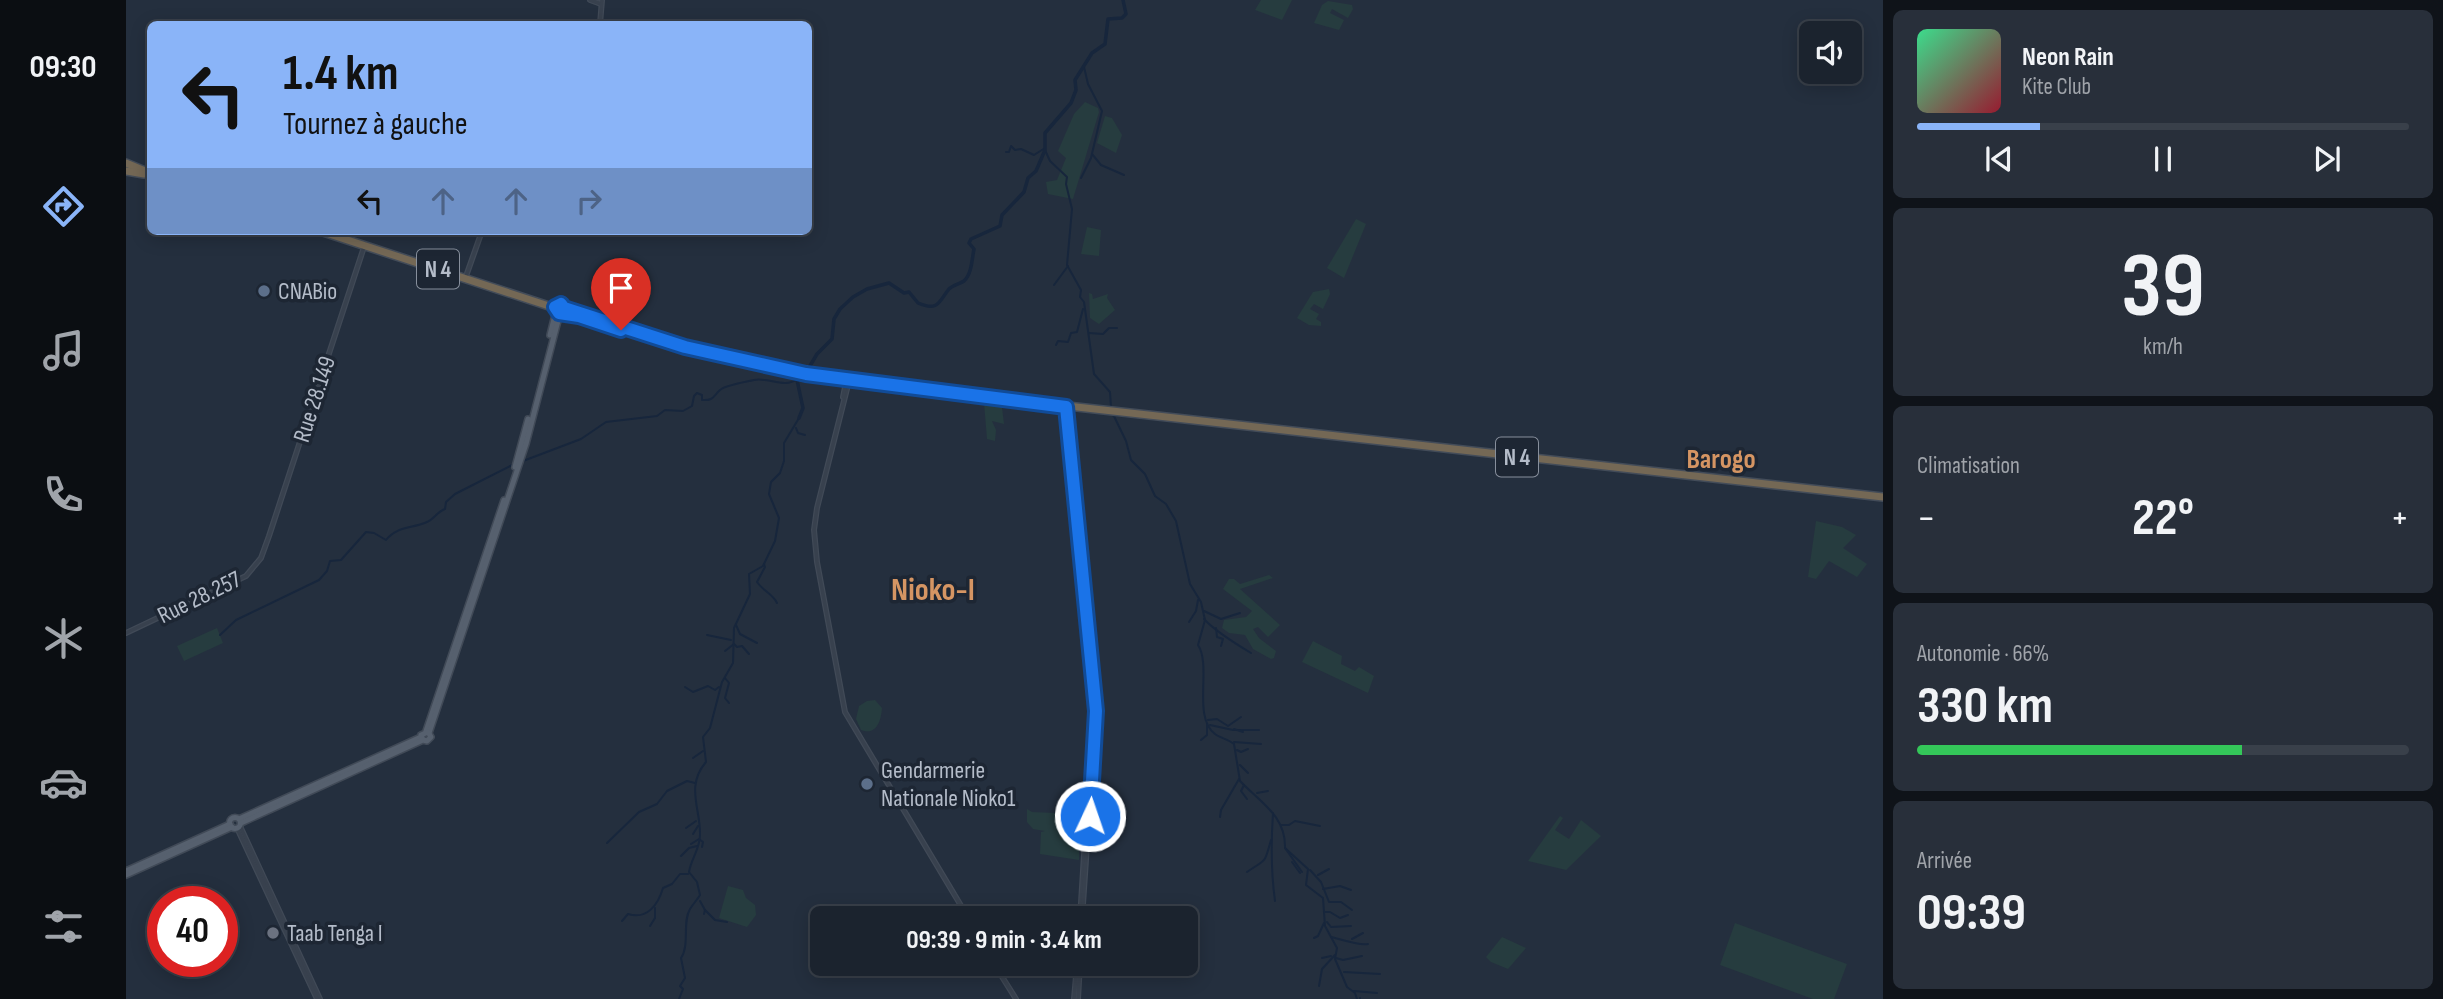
<!DOCTYPE html>
<html lang="fr">
<head>
<meta charset="utf-8">
<style>
	body { margin:0; font-family:"Sofia Sans Condensed",sans-serif; background:#282f3a; color:#f1f3f6; height:100vh; display:flex; flex-direction:column; font-size:26px; white-space:nowrap }
	* { box-sizing:border-box; margin:0 }
	p { font-size:23px; color:#a0a4aa }
	.icon { flex:none; width:38px; height:38px; fill:none; stroke:currentColor; stroke-width:2; stroke-linecap:round; stroke-linejoin:round }
	.map { position:relative; flex:1; overflow:hidden }
	.drawer { display:flex; flex-direction:column; gap:10px; padding:10px; background:#0f1319; width:560px }
	.drawer>* { flex:none }
	.top-card { position:absolute; left:21px; top:21px; width:665px; height:214px; border-radius:10px; box-shadow:0 4px 18px #0003,0 0 0 2px #39404a; background:#8ab4f8; color:#111; overflow:hidden }
	.tools { position:absolute; left:1673px; top:21px; display:grid; gap:14px }
	.tools a { display:grid; place-items:center; width:63px; height:63px; border-radius:10px; background:#1b232e; box-shadow:0 4px 18px #0003,0 0 0 2px #39404a; font-size:35px }
	.speed { position:absolute; left:21px; top:886px; display:flex; gap:14px; font-size:35px; font-weight:700; text-align:center }
	.speed>* { display:grid; place-content:center; width:91px; height:91px; border-radius:50%; background:#1b232e; box-shadow:0 4px 18px #0003,0 0 0 2px #39404a; line-height:1 }
	.speed .limit { border:10px solid #d22; background:#fff; color:#111 }
	.pin { position:absolute; display:grid; place-items:center; width:60px; height:60px; color:#fff; margin:-72px -30px; border-radius:50% 50% 50% 0; rotate:-45deg; box-shadow:0 0 7px #0007 }
	.pin .icon { rotate:45deg }
	.me { position:absolute; width:77px; margin:-38px; rotate:3deg; stroke-linejoin:round; filter:drop-shadow(0 0 5px #0008) }
	.turn { display:flex; align-items:center; gap:24px; height:147px; padding:0 21px; font-size:32px }
	.turn .icon { width:91px; height:91px; stroke-width:2.5 }
	.turn b { display:block; font-size:49px; line-height:60px }
	.lanes { display:flex; align-items:center; height:66px; padding:0 21px; background:#0003; justify-content:center; gap:35px; direction:ltr }
	.lanes .off { opacity:.35 }
	.big { font-size:52px; font-weight:700; line-height:1.1 }
	.drawer .card { flex:1; display:flex; flex-direction:column; justify-content:center; gap:10px; min-width:0; padding:0 24px; border-radius:10px; background:#282f3a }
	.drawer .dial { align-items:center; gap:0 }
	.dial b { font-size:91px; line-height:1 }
	.song { display:flex; align-items:center; gap:21px }
	.cover { width:84px; height:84px; border-radius:10px; background:linear-gradient(135deg,hsl(150 70% 55%),hsl(350 70% 35%)) }
	.played { height:7px; border-radius:4px; background:linear-gradient(90deg,#8ab4f8 25%,#39404a 25%) }
	.keys { display:flex; justify-content:space-around; direction:ltr }
	.heat { display:flex; justify-content:space-between; align-items:center; font-size:38px; direction:ltr }
	.charge { height:10px; border-radius:5px; background:linear-gradient(90deg,#34c759 66%,#39404a 0) }
	.trip { position:absolute; left:684px; top:906px; width:388px; height:70px; border-radius:10px; background:#1b232e; box-shadow:0 4px 18px #0003,0 0 0 2px #39404a; font-weight:700; line-height:70px; text-align:center }
	main { display:flex; flex:1; min-height:0 }
	.menu { display:flex; flex-direction:column; width:126px; justify-content:space-around; align-items:center; background:#0b0e12; color:#a0a4aa }
	.menu .icon { width:49px; height:49px }
	.menu .selected { color:#8ab4f8 }
	.menu b { font-size:32px; color:#f1f3f6 }
	.map>svg:first-child { display:block }
	.green { fill:#263c3f }
	.lines { fill:none; stroke-linecap:round; stroke-linejoin:round }
	.stream { stroke:#17263c; stroke-width:2 }
	.canal { stroke:#17263c; stroke-width:3.5 }
	.minor-casing { stroke:#414a57; stroke-width:6 }
	.major-casing { stroke:#414a57; stroke-width:8 }
	.highway-casing { stroke:#434c59; stroke-width:10 }
	.minor { stroke:#38414e; stroke-width:3.5 }
	.major { stroke:#56606e; stroke-width:5 }
	.highway { stroke:#746855; stroke-width:7 }
	.route-casing { stroke:#114b97; stroke-width:18 }
	.route { stroke:#1a73e8; stroke-width:12 }
	.service-dot { fill:#5c6f8a; stroke:#1d2633; stroke-width:2.5 }
	.worship-dot { fill:#6b7280; stroke:#1d2633; stroke-width:2.5 }
	.labels { text-anchor:middle; stroke-width:7; stroke-linejoin:round; paint-order:stroke }
	.shield { fill:#1d2633; stroke:#878f9c; stroke-width:2 }
	.shield-label { font-size:23px; font-weight:bold; fill:#b4bcc9 }
	.poi-label { font-size:24px; fill:#b4bcc9; stroke:#1d2633; text-anchor:start }
	.street-label { font-size:24px; fill:#b4bcc9; stroke:#1d2633 }
	.quarter-label { font-size:28px; font-weight:bold; fill:#d59563; stroke:#1d2633 }
	.district-label { font-size:32px; font-weight:bold; fill:#d59563; stroke:#1d2633 }
</style>
</head>
<body>
<main>
<nav class="menu">
<b>09:30</b>
<svg class="icon selected" aria-label="directions" viewBox="0 0 24 24"><path d="M12 3l9 9-9 9-9-9zM9 14v-3h6M13 9l2 2-2 2"/></svg>
<svg class="icon" aria-label="music" viewBox="0 0 24 24"><path d="M9 18V5l10-2v13"/><circle cx="6" cy="18" r="3"/><circle cx="16" cy="16" r="3"/></svg>
<svg class="icon" aria-label="phone" viewBox="0 0 24 24"><path d="M5 4h4l2 5-3 2q2 4 5 5l2-3 5 2v4C11 20 4 13 5 4z"/></svg>
<svg class="icon" aria-label="climate" viewBox="0 0 24 24"><path d="M12 3v18M4 7l16 10M4 17L20 7"/></svg>
<svg class="icon" aria-label="car" viewBox="0 0 24 24"><path d="M5 17H2v-5l4-1 3-4h7l3 4 3 1v5h-3M9 17h6M6 11h13"/><circle cx="7" cy="17" r="2"/><circle cx="17" cy="17" r="2"/></svg>
<svg class="icon" aria-label="filters" viewBox="0 0 24 24"><path d="M4 7h16M4 17h16"/><circle cx="9" cy="7" r="2"/><circle cx="15" cy="17" r="2"/></svg>
</nav>
<div class="map">
<svg width="1757" height="999" viewBox="0 0 1757 999">
	<rect width="100%" height="100%" fill="#242f3e"/>
	<g class="green">
		<path d="M1135 0H1166L1156 20 1129 10Z"/>
		<path d="M1202 1 1226 5 1227 9 1222 18 1206 9 1204 13 1218 20 1213 30 1188 23 1196 5Z"/>
		<path d="M959 102 972 108 973 112 947 199 922 194 920 182 931 180 940 158 932 151 948 114Z"/>
		<path d="M979 116 986 118 996 135 990 153 971 143Z"/>
		<path d="M1230 219 1240 224 1218 278 1201 268Z"/>
		<path d="M961 227 975 230 973 256 955 254Z"/>
		<path d="M1203 289 1204 294 1197 309 1188 304 1184 309 1193 314 1190 319 1195 322V326L1183 325 1171 318 1187 292Z"/>
		<path d="M963 293 966 294 967 299 982 294 981 298 989 310 973 324 964 318Z"/>
		<path d="M858 403 876 407 878 424 866 421 870 430 869 441 861 439Z"/>
		<path d="M1690 521 1716 527 1730 535 1717 548 1741 564 1731 577 1703 561 1690 579 1682 577Z"/>
		<path d="M1143 575 1147 578 1114 589 1154 625 1142 637 1132 627 1127 629 1133 638 1150 651 1148 658 1145 659 1127 649 1119 635 1103 633 1096 628 1098 620 1120 617 1126 611 1097 589 1103 579H1108L1114 584Z"/>
		<path d="M91 628 97 643 58 661 51 646Z"/>
		<path d="M1187 641 1216 656 1215 664 1229 671 1233 667 1248 676 1242 693 1176 662Z"/>
		<path d="M749 700 756 708C755 720 751 736 735 730L730 719 733 706 741 701Z"/>
		<path d="M901 809 906 812 954 814 953 860 914 854 915 832 919 831 907 829 901 822Z"/>
		<path d="M1434 816 1437 818 1429 830 1443 839 1455 820 1475 836 1440 870 1402 861Z"/>
		<path d="M602 886 617 890 620 898 629 905 630 915 621 927 593 918Z"/>
		<path d="M1609 923 1721 964 1708 999H1687L1594 965Z"/>
		<path d="M1376 937 1400 948 1382 969 1365 962 1360 957Z"/>
	</g>
	<g class="lines">
		<g class="stream">
			<path d="M919 150 924 161 941 177 940 184 946 209 941 265 955 290 954 297 958 302 968 374 984 392 985 407"/>
			<path d="M880 152H883L885 146 889 150 895 149 908 155 919 148"/>
			<path d="M966 154 975 165 998 175"/>
			<path d="M955 178 965 158 976 111 962 84 958 67"/>
			<path d="M928 285 942 266"/>
			<path d="M963 333 977 334 983 328H991"/>
			<path d="M930 345 932 341 942 342 945 333 951 332 957 309"/>
			<path d="M986 412 1000 441 1005 460 1019 474 1029 496 1040 504 1050 521 1064 584 1075 602 1079 620 1072 645C1086 666 1066 717 1089 734 1094 738 1102 739 1108 744L1114 781C1135 803 1160 816 1159 848L1182 869 1180 885 1197 898 1199 926 1211 948 1209 959 1221 987 1229 993 1231 999"/>
			<path d="M986 415 1082 425"/>
			<path d="M670 428 672 433 679 435"/>
			<path d="M397 461 455 439 480 422 531 416 539 410 557 411 566 406 568 396 571 393 576 395V400C588 401 587 396 594 390 600 385 620 382 628 380 644 377 657 389 672 379"/>
			<path d="M638 564 639 567 631 582C637 591 647 594 651 603"/>
			<path d="M1078 611 1095 619 1114 613"/>
			<path d="M1078 619C1089 631 1110 644 1125 653"/>
			<path d="M1063 622 1070 611 1072 600"/>
			<path d="M610 625 614 634 631 643"/>
			<path d="M1090 628 1091 637 1097 639 1095 646"/>
			<path d="M94 635 110 620 193 580 201 571 204 561 215 560 240 532 248 533 260 540C271 526 285 529 301 522 308 519 311 512 319 509L320 502 329 494 388 464"/>
			<path d="M581 635 605 640"/>
			<path d="M599 651 608 644 611 647 616 646 623 654"/>
			<path d="M599 678 603 683 599 698 603 703"/>
			<path d="M559 687 567 692 582 686 589 690 593 687"/>
			<path d="M1082 720 1091 719 1102 726 1115 717"/>
			<path d="M1084 725 1107 730H1133"/>
			<path d="M1108 729 1117 732"/>
			<path d="M1075 740 1081 735V724"/>
			<path d="M1108 742 1135 744"/>
			<path d="M1111 750 1115 752 1122 749"/>
			<path d="M567 758 577 751"/>
			<path d="M1114 765 1122 773"/>
			<path d="M1118 785 1115 791 1121 799"/>
			<path d="M1131 793 1142 791"/>
			<path d="M1147 813C1145 842 1145 872 1149 901"/>
			<path d="M1094 817 1095 810 1113 779"/>
			<path d="M1156 825H1163L1169 821 1194 826"/>
			<path d="M560 828 570 821"/>
			<path d="M567 834 572 826"/>
			<path d="M481 843 513 812 531 804 541 791 561 781 569 783"/>
			<path d="M565 844 573 839 577 842 576 847"/>
			<path d="M1159 848 1176 872"/>
			<path d="M555 856 563 848 571 846"/>
			<path d="M1166 862 1174 873"/>
			<path d="M1184 870 1195 882 1203 902H1215L1226 910"/>
			<path d="M1121 872C1141 858 1138 865 1145 840"/>
			<path d="M1192 875 1203 869"/>
			<path d="M1197 889 1214 886 1225 890"/>
			<path d="M574 901 579 910 578 914"/>
			<path d="M579 910 589 920 601 922"/>
			<path d="M1198 912H1204L1214 918 1222 915"/>
			<path d="M496 921 502 914C521 920 532 905 537 888L546 884 554 874H562"/>
			<path d="M1201 922 1205 927 1225 926"/>
			<path d="M524 926 529 918V908"/>
			<path d="M1205 937C1214 939 1233 946 1242 944"/>
			<path d="M1188 938 1192 936 1198 923"/>
			<path d="M1226 939 1237 933"/>
			<path d="M1196 958 1205 956"/>
			<path d="M1210 958 1217 960 1236 956"/>
			<path d="M1218 972 1254 974"/>
			<path d="M1193 986 1196 969 1209 955"/>
			<path d="M1228 991 1251 993"/>
			<path d="M1234 998V999"/>
			<path d="M553 999 557 989 554 986 559 978 555 958C564 945 556 922 564 909 567 904 571 900 574 895L571 882 563 872C565 859 574 849 574 835 575 810 559 786 580 762L577 737 584 728 596 682 607 663 608 628 624 594 623 574 637 566 649 541 653 518 643 494 645 482 654 473 658 461V443L673 418"/>
		</g>
		<g class="canal">
			<path d="M681 371 691 354 706 339 708 319 714 309 727 297 741 289 763 283 778 293 783 292 792 303C813 312 813 301 823 289 827 285 834 284 838 281 846 274 846 258 848 249L843 243 845 239 874 226 876 215 898 192 902 178 910 171 919 150V133L945 103 950 90 949 80 966 53 979 44 982 19 996 18 1000 14 997 0"/>
			<path d="M671 380 677 408 673 418"/>
		</g>
		<defs>
			<g id="minor">
				<path d="M464 0 475 4"/>
				<path d="M474 24 476 0"/>
				<path d="M339 279 356 231"/>
				<path d="M723 381 691 508 688 530 691 562 719 712 843 919"/>
				<path d="M716 382 719 387 717 397"/>
				<path d="M936 406 967 711 954 919"/>
				<path d="M940 407 970 711 956 919"/>
				<path d="M0 633 120 576 135 558 143 536 239 244"/>
				<path d="M114 826 194 999"/>
				<path d="M111 828 191 999"/>
				<path d="M868 964 890 999"/>
				<path d="M948 999 951 964"/>
				<path d="M952 999 954 964"/>
			</g>
			<g id="major">
				<path d="M424 335 430 311"/>
				<path d="M389 467 402 419"/>
				<path d="M300 731 378 500"/>
				<path d="M303 733 400 444 434 313"/>
				<circle cx="109" cy="823" r="5.5"/>
				<path d="M113 819 295 737"/>
				<path d="M115 823 297 740 301 741 305 737 302 732 295 735 297 740"/>
				<path d="M0 871 104 824"/>
				<path d="M0 875 106 827"/>
			</g>
			<g id="highway">
				<path d="M0 163 24 173"/>
				<path d="M0 171 18 174"/>
				<path d="M194 231 429 308"/>
				<circle cx="433" cy="308" r="4.5"/>
				<path d="M438 308 559 347 680 374 736 383 1757 497"/>
			</g>
		</defs>
		<use href="#minor" class="minor-casing"/>
		<use href="#major" class="major-casing"/>
		<use href="#highway" class="highway-casing"/>
		<use href="#minor" class="minor"/>
		<use href="#major" class="major"/>
		<use href="#highway" class="highway"/>
	</g>
	<g class="lines">
		<defs>
			<path id="route" d="M495 330 453 316 433 313 429 307 435 304 438 308 559 347 680 374 940 407 970 711 964 816"/>
		</defs>
		<use href="#route" class="route-casing"/>
		<use href="#route" class="route"/>
	</g>
	<g class="service-dot">
		<circle cx="138" cy="291" r="7"/>
		<circle cx="741" cy="784" r="7"/>
	</g>
	<circle class="worship-dot" cx="147" cy="933" r="7"/>
	<g class="labels">
		<g class="shield">
			<rect x="291" y="249.5" width="42" height="39" rx="5"/>
			<rect x="1370" y="437.5" width="42" height="39" rx="5"/>
		</g>
		<g class="shield-label">
			<text x="312" y="277">N 4</text>
			<text x="1391" y="465">N 4</text>
		</g>
		<g class="poi-label">
			<text x="152" y="299">CNABio</text>
			<text x="755" y="778">Gendarmerie<tspan x="755" dy="28">Nationale Nioko1</tspan></text>
			<text x="161" y="941">Taab Tenga I</text>
		</g>
		<g class="street-label">
			<text transform="translate(188 399) rotate(-72)" y="8">Rue 28.149</text>
			<text transform="translate(73 597) rotate(-26)" y="8">Rue 28.257</text>
		</g>
		<g class="quarter-label">
			<text x="1595" y="468">Barogo</text>
		</g>
		<g class="district-label">
			<text x="807" y="600">Nioko-I</text>
		</g>
	</g>
</svg>
<div class="tools">
<a><svg class="icon" aria-label="sound" viewBox="0 0 24 24"><path d="M4 9h4l5-4v14l-5-4H4zM17 9q2 3 0 6"/></svg></a>
</div>
<div class="speed"><div class="limit">40</div></div>
<div class="pin" style="left:495px;top:330px;background:#d93025"><svg class="icon" aria-label="arrive" viewBox="0 0 24 24"><path d="M6 21V4h12l-3 4 3 4H6"/></svg></div>
<svg class="me" style="left:964px;top:816px" viewBox="-20 -20 40 40"><circle r="17" fill="#1a73e8" stroke="#fff" stroke-width="3"/><path d="M0-11L8 9 0 5-8 9z" fill="#fff"/></svg>
<div class="trip">09:39 · 9 min · 3.4 km</div>
<div class="top-card">
<div class="turn"><svg class="icon" aria-label="left" viewBox="0 0 24 24"><path d="M17 20v-9H6M10 6l-5 5 5 5"/></svg><div><b>1.4 km</b>Tournez à gauche</div></div>
<div class="lanes"><svg class="icon" aria-label="left" viewBox="0 0 24 24"><path d="M17 20v-9H6M10 6l-5 5 5 5"/></svg><svg class="icon off" aria-label="ahead" viewBox="0 0 24 24"><path d="M12 20V5M6 11l6-6 6 6"/></svg><svg class="icon off" aria-label="ahead" viewBox="0 0 24 24"><path d="M12 20V5M6 11l6-6 6 6"/></svg><svg class="icon off" aria-label="right" viewBox="0 0 24 24"><path d="M7 20v-9h11M14 6l5 5-5 5"/></svg></div>
</div>
</div>
<section class="drawer">
<div class="card">
<div class="song"><i class="cover"></i><div><b>Neon Rain</b><p>Kite Club</p></div></div>
<div class="played"></div>
<div class="keys"><svg class="icon" aria-label="previous" viewBox="0 0 24 24"><path d="M18 5L8 12l10 7zM5 5v14"/></svg><svg class="icon" aria-label="pause" viewBox="0 0 24 24"><path d="M8 5v14M16 5v14"/></svg><svg class="icon" aria-label="next" viewBox="0 0 24 24"><path d="M6 5l10 7-10 7zM19 5v14"/></svg></div>
</div>
<div class="card dial"><b>39</b><p>km/h</p></div>
<div class="card"><p>Climatisation</p>
<div class="heat"><a>−</a><b class="big">22°</b><a>+</a></div>
</div>
<div class="card"><p>Autonomie · 66%</p><b class="big">330 km</b><div class="charge"></div></div>
<div class="card"><p>Arrivée</p><b class="big">09:39</b></div>
</section>
</main>
</body>
</html>
